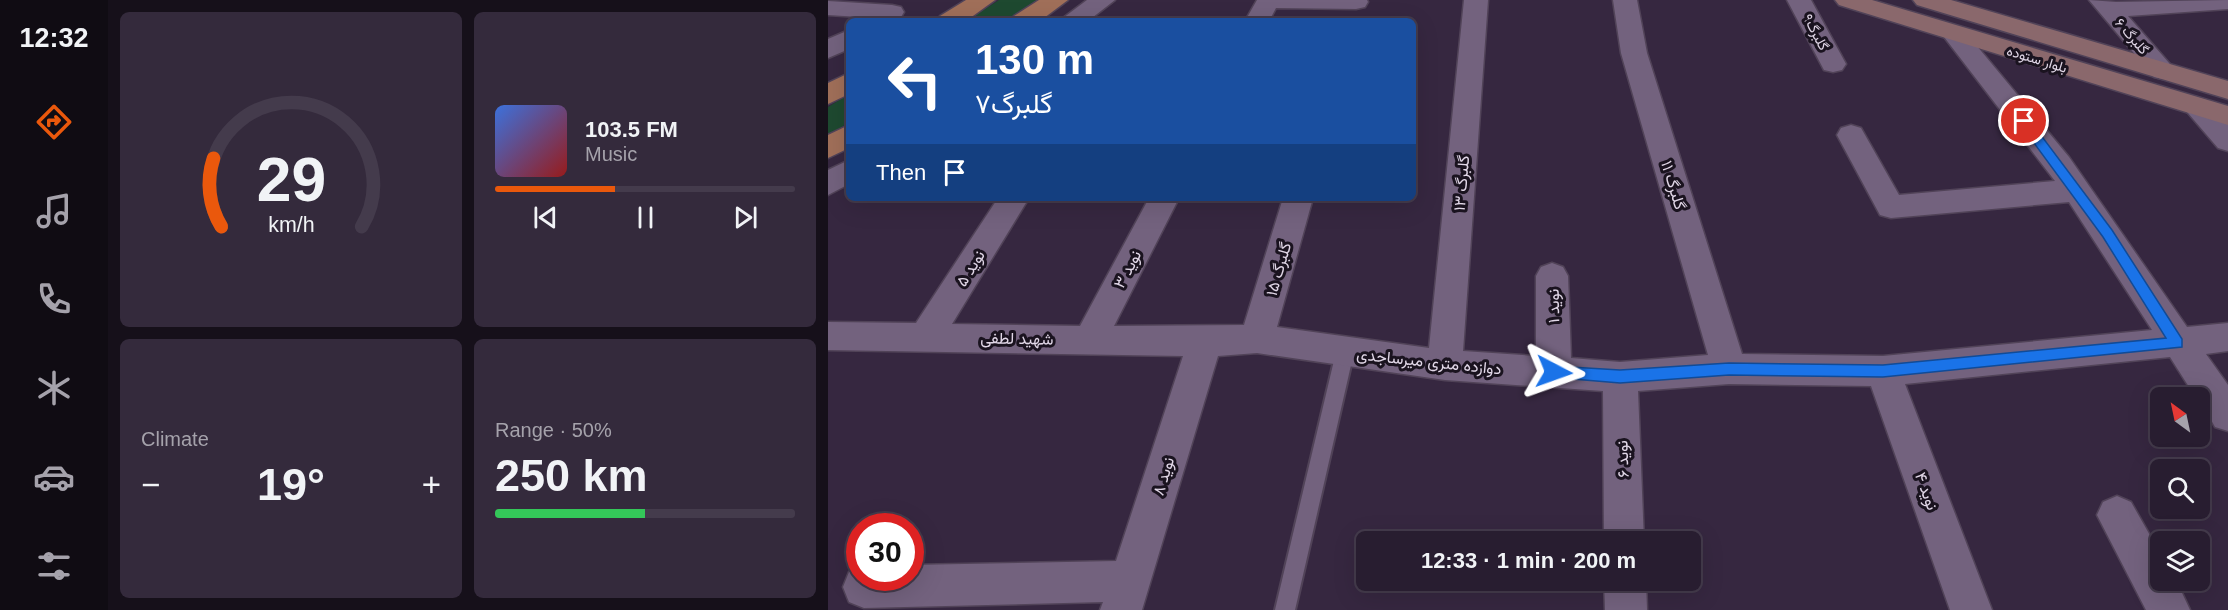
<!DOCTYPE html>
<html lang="en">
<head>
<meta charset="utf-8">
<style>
	body { margin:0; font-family:Helvetica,Vazirmatn,sans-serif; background:#342a3c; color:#f1f3f6; height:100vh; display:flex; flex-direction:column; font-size:22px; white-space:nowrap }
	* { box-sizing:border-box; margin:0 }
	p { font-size:20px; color:#a5a2ab }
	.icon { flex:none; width:33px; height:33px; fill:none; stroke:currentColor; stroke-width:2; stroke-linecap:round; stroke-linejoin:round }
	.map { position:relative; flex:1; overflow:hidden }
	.side { display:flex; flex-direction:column; gap:12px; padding:12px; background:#16101a; width:720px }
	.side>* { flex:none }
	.banner { position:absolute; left:18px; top:18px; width:570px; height:183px; border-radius:9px; box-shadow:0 6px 24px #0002,0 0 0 2px #443b4c; background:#1a4fa0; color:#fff; overflow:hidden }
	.needle { width:39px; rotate:327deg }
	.controls { position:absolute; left:1322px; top:387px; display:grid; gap:12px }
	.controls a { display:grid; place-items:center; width:60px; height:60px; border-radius:9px; background:#281d30; box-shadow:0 6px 24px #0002,0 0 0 2px #443b4c; font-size:30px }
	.speed { position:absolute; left:18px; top:513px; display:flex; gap:12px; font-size:30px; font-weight:700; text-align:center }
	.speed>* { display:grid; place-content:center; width:78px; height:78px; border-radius:50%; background:#281d30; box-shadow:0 6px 24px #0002,0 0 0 2px #443b4c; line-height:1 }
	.speed .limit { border:9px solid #d22; background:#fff; color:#111 }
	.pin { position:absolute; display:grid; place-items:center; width:51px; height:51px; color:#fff; margin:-26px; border:3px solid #fff; border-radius:50%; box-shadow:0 2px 6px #0007 }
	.me { position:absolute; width:66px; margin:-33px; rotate:94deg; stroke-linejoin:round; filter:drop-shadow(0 0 4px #0008) }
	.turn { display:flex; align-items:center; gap:21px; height:126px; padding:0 30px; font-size:27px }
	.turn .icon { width:78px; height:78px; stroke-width:2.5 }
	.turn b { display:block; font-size:42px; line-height:51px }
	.then { display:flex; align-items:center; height:57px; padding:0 30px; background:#0003; gap:12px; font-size:22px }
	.big { font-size:45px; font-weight:800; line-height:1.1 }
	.side .tile { flex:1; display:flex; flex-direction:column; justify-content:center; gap:9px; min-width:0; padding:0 21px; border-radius:9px; background:#342a3c }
	.side .dial { align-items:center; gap:0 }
	.dial svg { height:156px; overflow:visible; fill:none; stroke:#443b4c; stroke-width:7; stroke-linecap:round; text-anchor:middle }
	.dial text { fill:#f1f3f6; stroke:none }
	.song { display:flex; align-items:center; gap:18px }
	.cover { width:72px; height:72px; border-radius:9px; background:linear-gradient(135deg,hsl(220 70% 55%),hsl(0 70% 35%)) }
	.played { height:6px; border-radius:3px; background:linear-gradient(90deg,#ea580c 40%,#443b4c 40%) }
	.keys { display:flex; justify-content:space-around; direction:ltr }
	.heat { display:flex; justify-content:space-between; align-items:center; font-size:33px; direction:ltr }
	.charge { height:9px; border-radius:4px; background:linear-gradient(90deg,#34c759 50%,#443b4c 0) }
	.side .tiles { flex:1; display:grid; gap:12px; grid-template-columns:repeat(2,1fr) }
	.trip { position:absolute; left:528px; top:531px; width:345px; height:60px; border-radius:9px; background:#281d30; box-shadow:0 6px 24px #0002,0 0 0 2px #443b4c; font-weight:800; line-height:60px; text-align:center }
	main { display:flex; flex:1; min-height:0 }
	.tab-bar { display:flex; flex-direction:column; width:108px; justify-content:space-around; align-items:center; background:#100c13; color:#a5a2ab }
	.tab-bar .icon { width:42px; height:42px }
	.tab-bar .active { color:#ea580c }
	.tab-bar b { font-size:27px; color:#f1f3f6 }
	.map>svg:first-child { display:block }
	.green { fill:#1e4930 }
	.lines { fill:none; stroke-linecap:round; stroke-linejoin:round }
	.service-casing { stroke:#514358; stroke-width:4 }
	.minor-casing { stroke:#514358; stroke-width:3 }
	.secondary-casing { stroke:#514358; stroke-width:3 }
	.primary-casing { stroke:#514358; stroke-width:3 }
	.service { fill:#73627e; fill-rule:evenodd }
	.minor { fill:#73627e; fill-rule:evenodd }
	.secondary { fill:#8a686c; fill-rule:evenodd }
	.primary { fill:#a06f59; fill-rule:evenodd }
	.route { fill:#1a73e8; stroke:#114b97; stroke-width:1.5 }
	.labels { text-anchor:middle; stroke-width:6; stroke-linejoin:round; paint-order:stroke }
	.far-street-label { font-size:14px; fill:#e1d7e7; stroke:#1a131f }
	.street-label { font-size:16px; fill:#e1d7e7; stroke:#1a131f }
</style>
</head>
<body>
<main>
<nav class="tab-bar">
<b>12:32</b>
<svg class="icon active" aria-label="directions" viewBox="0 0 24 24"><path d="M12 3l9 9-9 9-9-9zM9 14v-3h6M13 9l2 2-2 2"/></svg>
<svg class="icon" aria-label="music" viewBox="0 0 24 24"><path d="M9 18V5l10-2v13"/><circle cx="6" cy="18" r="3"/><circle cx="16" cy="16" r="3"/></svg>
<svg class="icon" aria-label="phone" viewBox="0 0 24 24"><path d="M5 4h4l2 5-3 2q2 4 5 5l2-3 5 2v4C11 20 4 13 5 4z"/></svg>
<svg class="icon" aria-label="climate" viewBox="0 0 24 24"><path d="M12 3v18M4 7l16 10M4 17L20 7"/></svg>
<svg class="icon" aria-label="car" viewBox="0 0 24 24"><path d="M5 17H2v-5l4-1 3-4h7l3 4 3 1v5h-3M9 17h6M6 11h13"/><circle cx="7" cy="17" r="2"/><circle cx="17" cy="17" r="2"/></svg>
<svg class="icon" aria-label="filters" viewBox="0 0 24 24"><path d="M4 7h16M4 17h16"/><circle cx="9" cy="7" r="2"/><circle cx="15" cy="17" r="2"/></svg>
</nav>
<section class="side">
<div class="tiles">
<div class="tile dial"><svg viewBox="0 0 100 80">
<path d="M14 69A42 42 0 1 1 86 69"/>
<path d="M14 69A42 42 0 0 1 10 34" stroke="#ea580c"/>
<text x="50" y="56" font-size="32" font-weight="700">29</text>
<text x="50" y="72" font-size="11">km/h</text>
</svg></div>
<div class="tile">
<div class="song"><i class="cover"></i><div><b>103.5 FM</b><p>Music</p></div></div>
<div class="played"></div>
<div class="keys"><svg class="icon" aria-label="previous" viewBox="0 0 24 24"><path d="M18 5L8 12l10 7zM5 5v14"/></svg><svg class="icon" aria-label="pause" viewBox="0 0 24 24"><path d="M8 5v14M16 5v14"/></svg><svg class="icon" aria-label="next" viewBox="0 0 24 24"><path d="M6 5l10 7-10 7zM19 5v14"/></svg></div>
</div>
<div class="tile"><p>Climate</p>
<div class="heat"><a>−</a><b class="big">19°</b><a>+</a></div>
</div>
<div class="tile"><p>Range · 50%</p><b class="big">250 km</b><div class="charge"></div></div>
</div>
</section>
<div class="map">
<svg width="1400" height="610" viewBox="0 0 1400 610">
	<rect width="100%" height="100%" fill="#362740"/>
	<g class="green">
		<path d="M171 0H214L181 21H138Z"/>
		<path d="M21 94V122L0 136V107Z"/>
	</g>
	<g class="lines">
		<defs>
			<path id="service" d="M517 345 523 347 526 352 467 610H447L508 352 511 347Z"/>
			<g id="minor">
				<path d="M259 0H287L260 21H231Z"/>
				<path d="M429 0H539L540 2 537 7 528 9 448 8 441 21H417Z"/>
				<path d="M636 0H660L635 351 708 356V276L713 267 724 263 735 267 740 276 743 358 792 362 880 355 793 53 785 0H809L819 53 914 354 1055 356 1324 330 1241 202 1063 218 1052 215 1009 135 1013 128 1023 125 1033 128 1071 195 1227 181 1113 33 1116 28 1125 25 1134 28 1241 157 1359 327 1400 323V351L1378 354 1400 385V431L1387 427 1371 398H1368L1342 357 1077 384 1164 610H1122L1043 386 901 384 810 391 816 542H776L775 391 617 380 429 353 390 356 314 610H272L275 602 36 608 21 602 15 587 21 572 32 568V578H82V565L288 561 355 356 0 350V322L88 323 170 198H201L124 324 252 326 321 198H351L286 326 416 325 455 198H485L449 327 601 348Z"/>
				<path d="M959 0H983L1018 64 1014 70 1005 72 996 70Z"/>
				<path d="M1261 0 1288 2 1400 0V9L1300 16 1348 71 1344 77 1335 79 1326 77Z"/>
				<path d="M0 1 64 5 73 7 76 12 73 17 64 19 0 15Z"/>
				<path d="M21 30V49L0 58V39Z"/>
				<path d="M1368 97 1378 100 1400 123V151L1390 148 1354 106 1358 100Z"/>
				<path d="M21 160V184L0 195V170Z"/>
				<path d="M1289 496 1303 502 1332 553V580H1348L1362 610H1318L1269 515 1275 502Z"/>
				<path d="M776 580H818L819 610H777Z"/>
			</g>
			<g id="secondary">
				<path d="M1007 0H1044L1400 106V125L1011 5Z"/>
				<path d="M1085 0H1123L1400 81V99L1089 5Z"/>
			</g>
			<g id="primary">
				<path d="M138 0H167L138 21H109L112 16Z"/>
				<path d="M211 0H240L212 21H183L186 16Z"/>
				<path d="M21 73V94L0 104V83Z"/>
				<path d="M21 125V148L0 158V135Z"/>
			</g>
		</defs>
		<use href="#service" class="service-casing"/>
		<use href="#minor" class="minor-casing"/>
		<use href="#secondary" class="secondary-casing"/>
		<use href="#primary" class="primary-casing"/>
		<use href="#service" class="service"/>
		<use href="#minor" class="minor"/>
		<use href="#secondary" class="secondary"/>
		<use href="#primary" class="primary"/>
	</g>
	<path class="route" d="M1196 117 1200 118 1284 230 1354 339V347L1055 377 901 375 792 383 721 377 719 372 726 366 792 370 901 363 1055 365 1338 338 1275 237 1192 124V118Z"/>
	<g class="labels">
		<g class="far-street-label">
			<text transform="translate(988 32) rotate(62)" y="5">گلبرگ۹</text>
			<text transform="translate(1304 36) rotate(49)" y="5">گلبرگ ۶</text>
			<text transform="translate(1209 59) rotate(17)" y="5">بلوار ستوده</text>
		</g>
		<g class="street-label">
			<text transform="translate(633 183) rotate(-85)" y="6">گلبرگ ۱۳</text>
			<text transform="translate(846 185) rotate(73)" y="6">گلبرگ ۱۱</text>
			<text transform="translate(142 268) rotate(-58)" y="6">نوید ۵</text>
			<text transform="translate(299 269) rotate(-62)" y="6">نوید ۳</text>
			<text transform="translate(450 269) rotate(-74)" y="6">گلبرگ ۱۵</text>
			<text transform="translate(725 306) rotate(-91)" y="6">نوید ۱</text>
			<text transform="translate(189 338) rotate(1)" y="6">شهید لطفی</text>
			<text transform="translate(601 361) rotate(6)" y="6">دوازده متری میرساجدی</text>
			<text transform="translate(794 459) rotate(-92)" y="6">نوید ۶</text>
			<text transform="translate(335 476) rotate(-73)" y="6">نوید ۸</text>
			<text transform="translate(1099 491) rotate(70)" y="6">نوید ۴</text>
		</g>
	</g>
</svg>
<div class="controls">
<a><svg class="needle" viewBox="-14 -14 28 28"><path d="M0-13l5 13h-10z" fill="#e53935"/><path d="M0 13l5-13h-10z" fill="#a5a2ab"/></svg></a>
<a><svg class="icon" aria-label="search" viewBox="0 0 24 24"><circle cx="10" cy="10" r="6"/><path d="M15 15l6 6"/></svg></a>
<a><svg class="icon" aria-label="layers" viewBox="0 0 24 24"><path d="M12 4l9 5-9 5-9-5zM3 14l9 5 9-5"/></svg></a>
</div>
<div class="speed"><div class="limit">30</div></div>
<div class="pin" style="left:1196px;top:121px;background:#d93025"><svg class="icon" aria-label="arrive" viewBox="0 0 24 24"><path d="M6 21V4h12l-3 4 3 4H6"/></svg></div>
<svg class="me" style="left:726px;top:372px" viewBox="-20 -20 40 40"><path d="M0-17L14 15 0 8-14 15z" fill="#1a73e8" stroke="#fff" stroke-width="4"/></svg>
<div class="trip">12:33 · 1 min · 200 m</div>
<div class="banner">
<div class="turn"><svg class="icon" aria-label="left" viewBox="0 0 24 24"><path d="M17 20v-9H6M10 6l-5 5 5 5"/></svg><div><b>130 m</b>گلبرگ۷</div></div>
<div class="then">Then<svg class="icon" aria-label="arrive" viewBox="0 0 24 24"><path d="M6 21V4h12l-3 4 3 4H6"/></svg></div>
</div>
</div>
</main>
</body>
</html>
